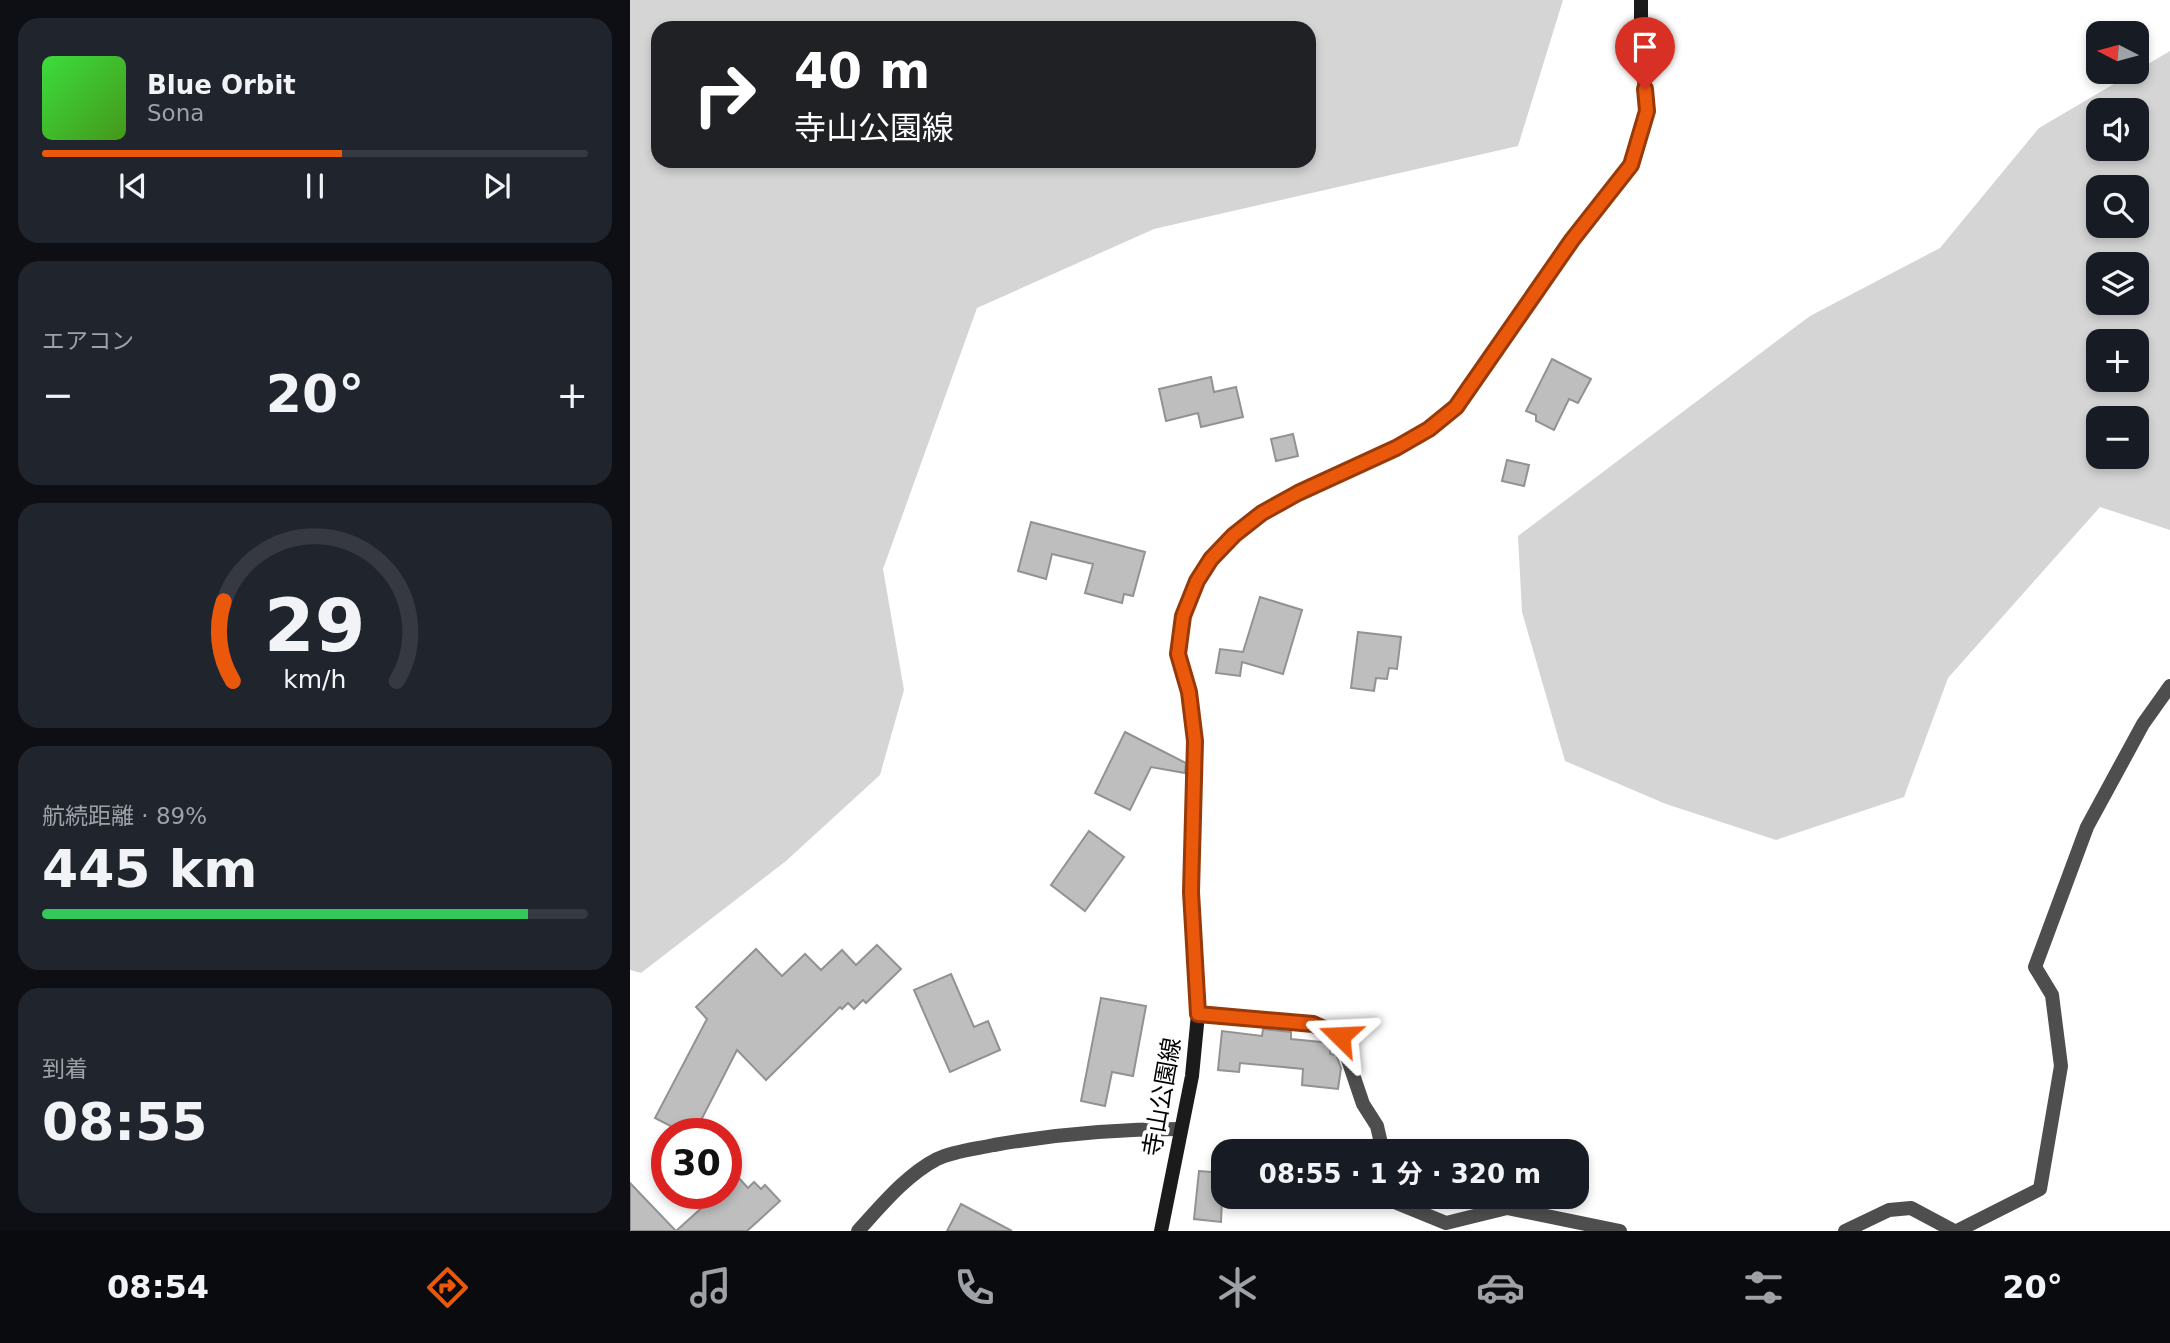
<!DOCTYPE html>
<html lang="ja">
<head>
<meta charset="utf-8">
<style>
	body { margin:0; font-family:"DejaVu Sans","Noto Sans JP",sans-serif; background:#20242c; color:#f1f3f6; height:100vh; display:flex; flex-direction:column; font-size:26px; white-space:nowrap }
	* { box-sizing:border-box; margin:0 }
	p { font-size:23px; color:#9ea1a6 }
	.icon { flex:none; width:38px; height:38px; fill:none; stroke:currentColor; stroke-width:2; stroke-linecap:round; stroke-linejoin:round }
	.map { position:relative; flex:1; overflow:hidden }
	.side { display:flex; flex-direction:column; gap:18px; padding:18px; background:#0d0f14; width:630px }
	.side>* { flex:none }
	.guide { position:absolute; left:21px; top:21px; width:665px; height:147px; border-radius:21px; box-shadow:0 4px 10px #0003; background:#202124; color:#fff; overflow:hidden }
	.needle { width:46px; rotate:276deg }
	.tools { position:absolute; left:1456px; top:21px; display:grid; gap:14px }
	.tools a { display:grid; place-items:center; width:63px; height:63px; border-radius:14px; background:#171b24; box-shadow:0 4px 10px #0003; font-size:35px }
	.speed { position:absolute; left:21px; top:1118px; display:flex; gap:14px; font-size:35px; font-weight:700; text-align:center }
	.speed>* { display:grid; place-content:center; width:91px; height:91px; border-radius:50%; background:#171b24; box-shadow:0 4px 10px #0003; line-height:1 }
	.speed .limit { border:10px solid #d22; background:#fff; color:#111 }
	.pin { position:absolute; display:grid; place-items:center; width:60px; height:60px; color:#fff; margin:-72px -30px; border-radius:50% 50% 50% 0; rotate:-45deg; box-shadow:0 0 7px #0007 }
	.pin .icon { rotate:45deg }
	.me { position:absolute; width:77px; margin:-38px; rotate:291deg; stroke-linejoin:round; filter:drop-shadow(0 0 5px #0008) }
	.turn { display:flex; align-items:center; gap:24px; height:147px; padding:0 28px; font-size:32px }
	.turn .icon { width:91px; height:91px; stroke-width:2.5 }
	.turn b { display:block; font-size:49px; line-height:60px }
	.big { font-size:52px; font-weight:700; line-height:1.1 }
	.side .tile { flex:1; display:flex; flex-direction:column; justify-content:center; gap:10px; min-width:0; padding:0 24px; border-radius:21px; background:#20242c }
	.side .dial { align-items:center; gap:0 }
	.dial svg { height:182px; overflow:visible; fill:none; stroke:#363941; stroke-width:7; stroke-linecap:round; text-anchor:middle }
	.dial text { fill:#f1f3f6; stroke:none }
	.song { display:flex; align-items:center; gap:21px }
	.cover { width:84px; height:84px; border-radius:10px; background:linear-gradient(135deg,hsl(120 70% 55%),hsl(100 70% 35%)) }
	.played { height:7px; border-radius:4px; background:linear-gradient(90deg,#ea580c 55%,#363941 55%) }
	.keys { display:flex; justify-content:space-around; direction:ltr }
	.heat { display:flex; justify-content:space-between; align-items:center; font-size:38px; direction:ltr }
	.charge { height:10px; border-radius:5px; background:linear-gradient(90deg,#34c759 89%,#363941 0) }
	.trip { position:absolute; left:581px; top:1139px; width:378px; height:70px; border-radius:21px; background:#171b24; box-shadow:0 4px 10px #0003; font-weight:700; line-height:70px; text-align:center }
	.tab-bar { display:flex; height:112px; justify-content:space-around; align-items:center; background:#090b0e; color:#9ea1a6 }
	.tab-bar .icon { width:49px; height:49px }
	.tab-bar .active { color:#ea580c }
	.tab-bar b { font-size:32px; color:#f1f3f6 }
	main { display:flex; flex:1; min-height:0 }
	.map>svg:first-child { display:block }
	.green { fill:#d5d5d5; fill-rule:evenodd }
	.building { fill:#bebebe; stroke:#929292; stroke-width:2 }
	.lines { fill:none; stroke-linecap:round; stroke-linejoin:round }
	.street { stroke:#4e4e4e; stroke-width:14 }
	.secondary { stroke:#1b1b1b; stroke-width:14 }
	.route-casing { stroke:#983908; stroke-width:18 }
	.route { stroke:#ea580c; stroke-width:12 }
	.labels { text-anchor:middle; stroke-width:7; stroke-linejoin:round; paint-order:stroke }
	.street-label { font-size:24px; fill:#000; stroke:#fff }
</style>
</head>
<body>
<main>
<section class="side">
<div class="tile">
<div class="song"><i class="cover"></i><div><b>Blue Orbit</b><p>Sona</p></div></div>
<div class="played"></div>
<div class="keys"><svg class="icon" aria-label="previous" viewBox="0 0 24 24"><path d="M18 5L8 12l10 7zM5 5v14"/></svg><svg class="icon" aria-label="pause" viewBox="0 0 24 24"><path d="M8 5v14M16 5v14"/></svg><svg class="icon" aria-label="next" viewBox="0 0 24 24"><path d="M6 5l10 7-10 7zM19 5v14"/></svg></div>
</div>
<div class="tile"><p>エアコン</p>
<div class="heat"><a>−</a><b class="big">20°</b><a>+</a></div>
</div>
<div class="tile dial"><svg viewBox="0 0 100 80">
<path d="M14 69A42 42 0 1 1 86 69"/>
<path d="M14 69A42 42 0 0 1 10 34" stroke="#ea580c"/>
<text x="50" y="56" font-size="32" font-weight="700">29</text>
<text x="50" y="72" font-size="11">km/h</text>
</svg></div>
<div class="tile"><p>航続距離 · 89%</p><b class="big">445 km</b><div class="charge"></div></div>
<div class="tile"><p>到着</p><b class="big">08:55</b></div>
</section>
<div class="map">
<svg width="1540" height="1231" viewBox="0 0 1540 1231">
	<rect width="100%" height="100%" fill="#fff"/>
	<g class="green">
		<path d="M0 0H933L888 146 524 229 347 308 253 569 274 690 250 775 156 861 11 973 0 970ZM28 28H679V161H28Z"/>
		<path d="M1540 51V530L1470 507 1318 678 1274 797 1146 840 1036 804 935 761 892 612 888 536 1180 316 1310 248 1409 128ZM1468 110H1507V149H1468ZM1468 187H1507V226H1468ZM1468 264H1507V303H1468ZM1468 341H1507V380H1468ZM1468 418H1507V457H1468Z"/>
	</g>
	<g class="building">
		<path d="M922 359 961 379 948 403 939 399 924 430 906 421V415L896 411Z"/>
		<path d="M581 377 584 392 606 387 613 417 571 427 568 413 536 421 529 389Z"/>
		<path d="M663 434 668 456 646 461 641 439Z"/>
		<path d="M877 460 899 465 894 486 872 481Z"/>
		<path d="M401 522 515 552 503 596 494 594 492 603 455 593 463 564 422 554 416 579 388 571Z"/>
		<path d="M630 597 672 610 653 674 612 662 610 676 586 673 590 649 613 652Z"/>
		<path d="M728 632 771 637 767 669 759 668 757 679 746 678 744 691 721 688Z"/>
		<path d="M495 732 556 763 555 773 521 767 500 810 465 793Z"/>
		<path d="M459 831 494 857 455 911 421 885Z"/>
		<path d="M247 945 271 969 236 1003 233 1000 224 1009 218 1003 212 1009 210 1007 136 1080 107 1050 64 1134H56L25 1118 77 1019 66 1007 126 949 152 976 175 954 191 970 212 950 226 965Z"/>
		<path d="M321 974 344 1027 358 1021 370 1050 320 1072 284 990Z"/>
		<path d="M471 998 516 1006 503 1076 482 1072 475 1106 451 1101Z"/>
		<path d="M633 1029 661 1032V1039L701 1043 700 1054 706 1055 711 1068 708 1089 672 1085 673 1069 610 1063 609 1072 588 1070 592 1031 632 1036Z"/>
		<path d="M569 1171 593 1173 591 1222 564 1219Z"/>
		<path d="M107 1176 118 1188 124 1182 131 1189 135 1185 150 1201 117 1231H46L87 1194H96V1186Z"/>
		<path d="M0 1183 46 1231H0Z"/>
		<path d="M331 1204 382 1231H317Z"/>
	</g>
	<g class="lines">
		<g class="street">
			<path d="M568 1014 683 1024 710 1036 733 1104 747 1126 753 1152"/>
			<path d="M766 1197 767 1203 816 1223 877 1208 990 1231"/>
			<path d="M228 1231C251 1206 276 1175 307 1159 324 1151 345 1149 364 1145 426 1134 487 1129 550 1129"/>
			<path d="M1215 1231 1259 1210 1281 1208 1324 1231"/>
			<path d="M1327 1231 1410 1189 1431 1066 1422 995 1405 967 1457 827 1513 724 1540 686"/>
		</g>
		<path class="secondary" d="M531 1231 562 1076 568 1014 561 892 566 741 559 692 548 654 553 616 567 581 581 559 604 535 632 513 668 493 766 448 799 429 826 407 941 240 1001 165 1017 111 1011 46V0"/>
	</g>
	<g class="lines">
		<defs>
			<path id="route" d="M710 1036 683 1024 568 1014 561 892 565 741 559 692 548 654 553 616 567 581 581 559 604 535 632 513 668 493 766 448 799 429 826 407 942 240 1001 165 1017 111 1015 89"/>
		</defs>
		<use href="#route" class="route-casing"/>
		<use href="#route" class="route"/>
	</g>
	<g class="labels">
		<g class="street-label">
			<text transform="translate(532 1097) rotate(-80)" y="8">寺山公園線</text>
		</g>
	</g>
</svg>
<div class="tools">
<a><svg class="needle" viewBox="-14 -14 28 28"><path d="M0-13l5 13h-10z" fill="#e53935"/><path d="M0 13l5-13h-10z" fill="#9ea1a6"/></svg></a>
<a><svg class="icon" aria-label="sound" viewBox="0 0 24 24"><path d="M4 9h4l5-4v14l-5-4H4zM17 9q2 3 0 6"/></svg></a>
<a><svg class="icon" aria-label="search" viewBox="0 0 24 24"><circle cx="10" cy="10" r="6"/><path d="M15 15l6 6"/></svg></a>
<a><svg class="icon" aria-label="layers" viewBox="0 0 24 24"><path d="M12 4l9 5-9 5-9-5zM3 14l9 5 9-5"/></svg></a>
<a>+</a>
<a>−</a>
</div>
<div class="speed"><div class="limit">30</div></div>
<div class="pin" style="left:1015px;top:89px;background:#d93025"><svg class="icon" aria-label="arrive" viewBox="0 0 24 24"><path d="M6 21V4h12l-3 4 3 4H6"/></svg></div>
<svg class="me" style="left:710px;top:1036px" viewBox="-20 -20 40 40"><path d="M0-17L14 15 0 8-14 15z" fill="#ea580c" stroke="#fff" stroke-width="4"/></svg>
<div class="trip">08:55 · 1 分 · 320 m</div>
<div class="guide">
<div class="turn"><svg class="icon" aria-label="right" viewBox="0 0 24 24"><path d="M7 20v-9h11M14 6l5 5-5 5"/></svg><div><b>40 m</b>寺山公園線</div></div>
</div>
</div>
</main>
<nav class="tab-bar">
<b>08:54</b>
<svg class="icon active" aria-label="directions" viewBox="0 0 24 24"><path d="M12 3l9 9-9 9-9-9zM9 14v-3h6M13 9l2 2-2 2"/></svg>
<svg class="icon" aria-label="music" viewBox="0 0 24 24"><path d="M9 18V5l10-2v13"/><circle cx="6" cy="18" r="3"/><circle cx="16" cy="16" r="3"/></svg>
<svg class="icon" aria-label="phone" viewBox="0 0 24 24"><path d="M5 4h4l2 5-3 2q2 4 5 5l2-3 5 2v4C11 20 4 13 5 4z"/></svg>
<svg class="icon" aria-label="climate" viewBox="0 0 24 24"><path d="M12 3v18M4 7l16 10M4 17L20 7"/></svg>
<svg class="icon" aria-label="car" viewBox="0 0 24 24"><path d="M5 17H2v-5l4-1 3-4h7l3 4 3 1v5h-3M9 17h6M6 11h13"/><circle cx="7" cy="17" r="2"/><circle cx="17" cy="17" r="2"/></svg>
<svg class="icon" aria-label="filters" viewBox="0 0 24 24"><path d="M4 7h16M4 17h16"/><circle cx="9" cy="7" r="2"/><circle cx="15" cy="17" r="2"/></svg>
<b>20°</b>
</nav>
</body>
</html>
